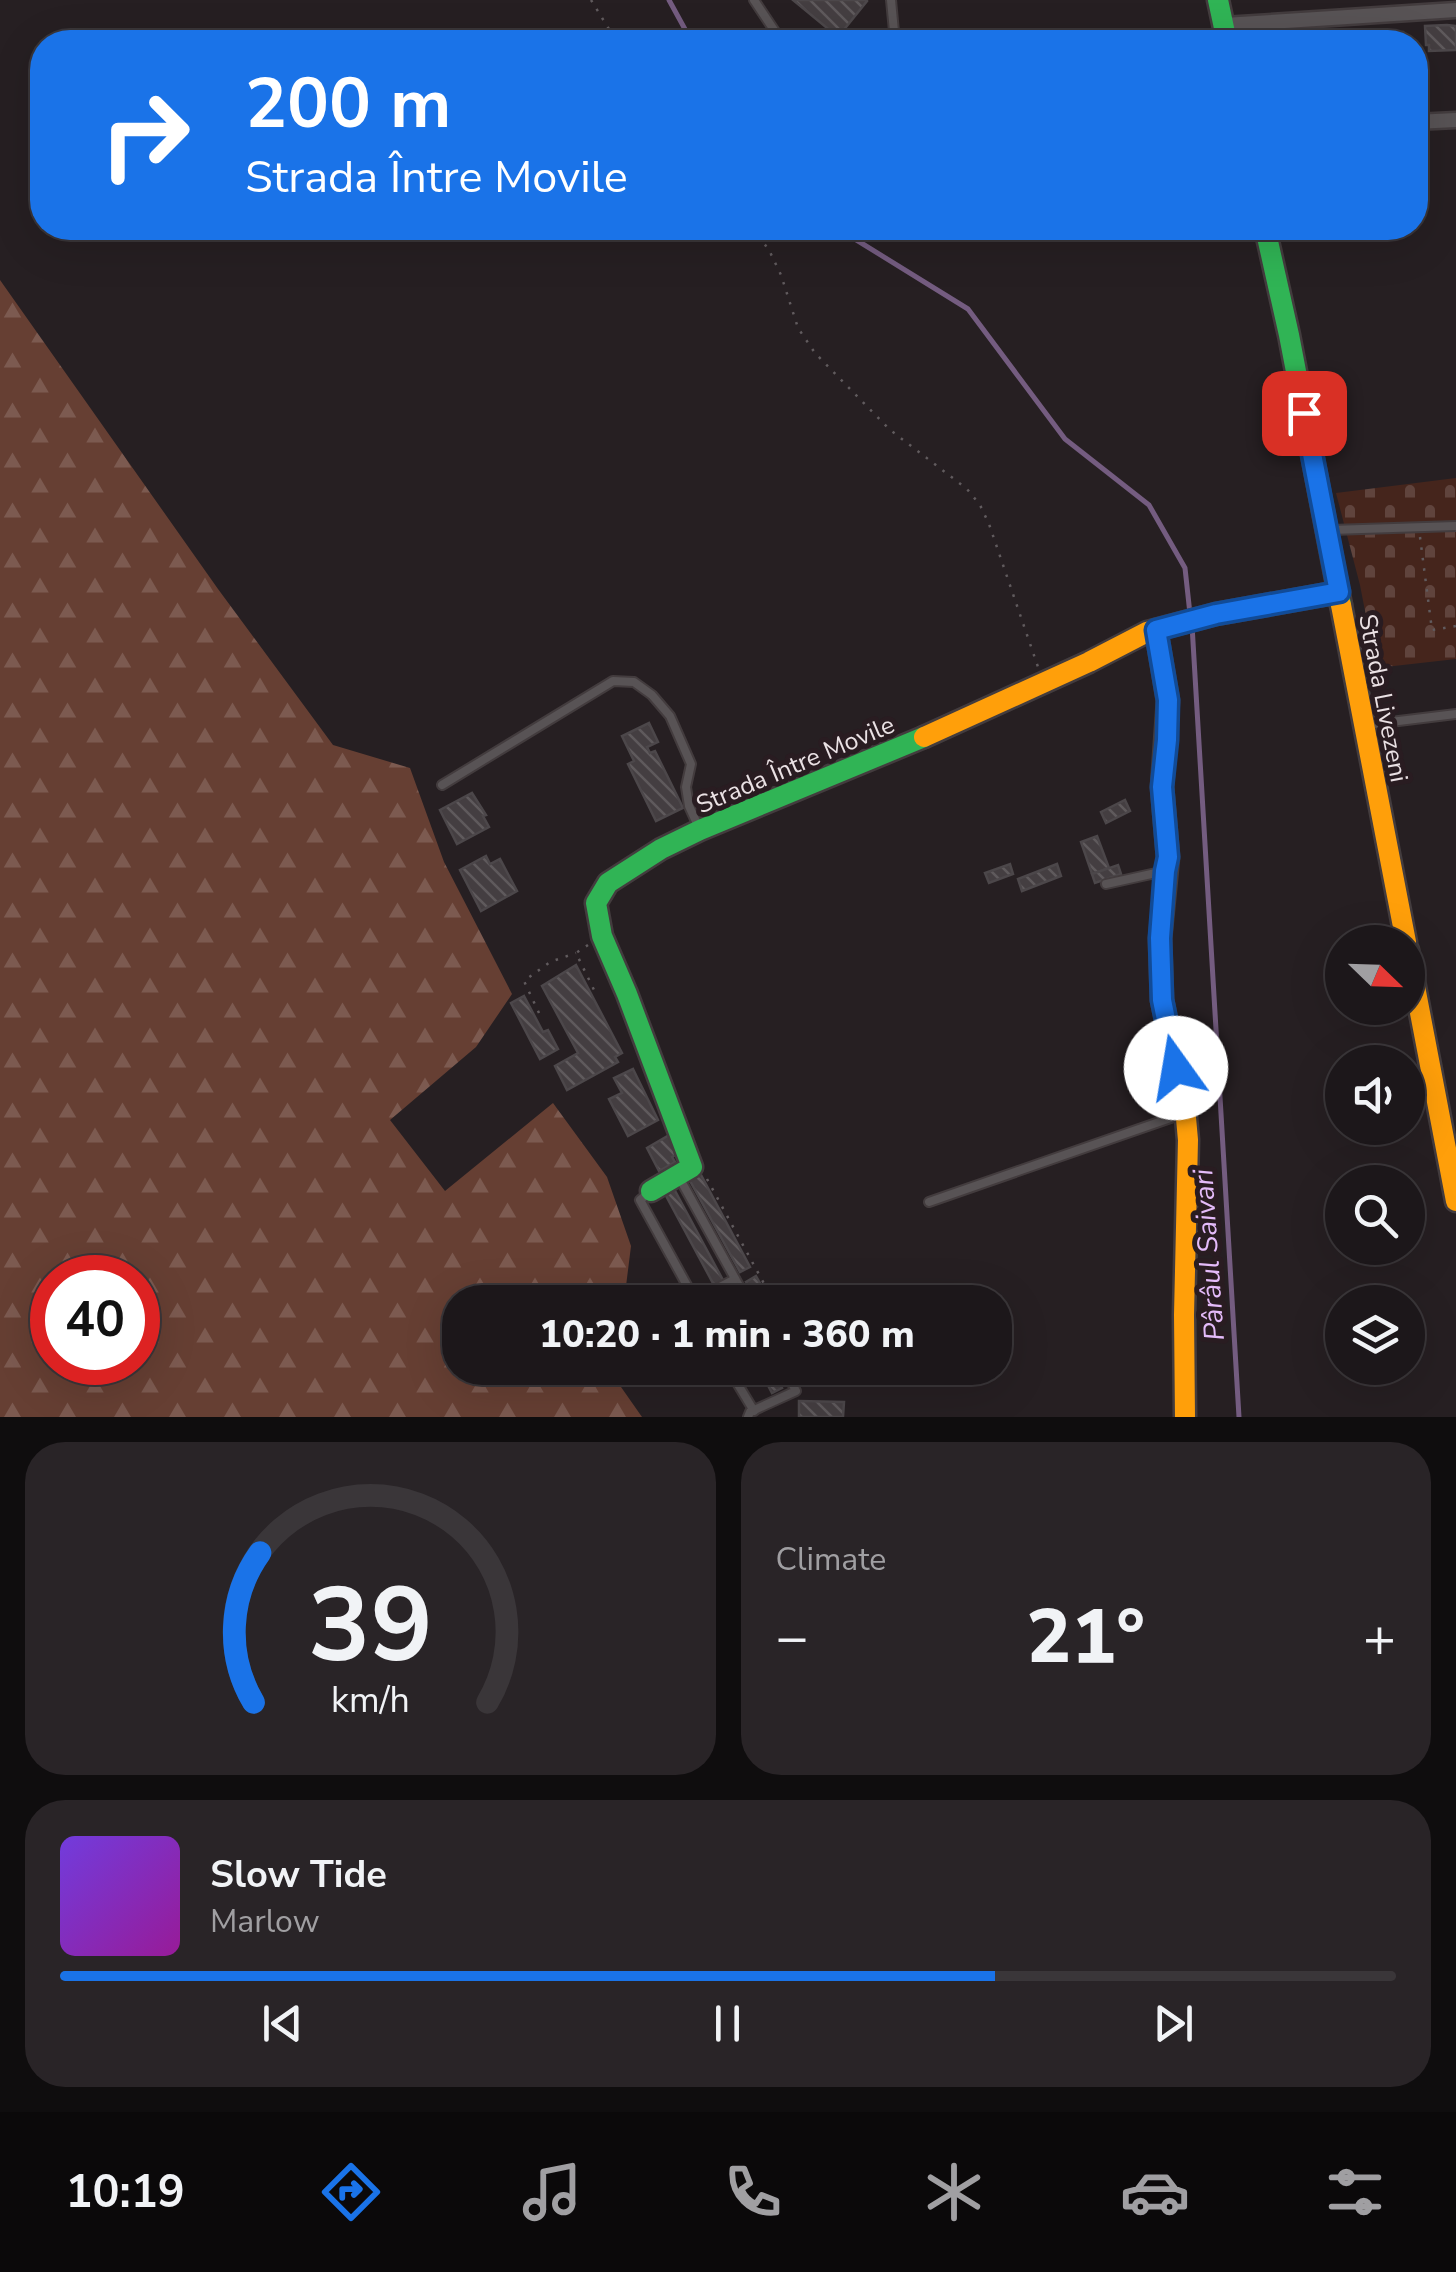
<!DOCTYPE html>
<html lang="en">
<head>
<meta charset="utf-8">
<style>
	body { margin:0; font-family:"Nunito Sans",sans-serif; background:#292427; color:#f1f3f6; height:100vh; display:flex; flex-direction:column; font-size:38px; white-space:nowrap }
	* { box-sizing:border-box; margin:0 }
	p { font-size:32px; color:#a09fa2 }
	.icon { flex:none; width:55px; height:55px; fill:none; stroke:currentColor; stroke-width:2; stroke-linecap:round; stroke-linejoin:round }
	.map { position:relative; height:1417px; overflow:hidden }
	.panel { display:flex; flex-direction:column; gap:25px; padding:25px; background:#0f0d0e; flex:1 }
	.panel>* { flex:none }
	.top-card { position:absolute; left:30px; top:30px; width:1398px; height:210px; border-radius:40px; box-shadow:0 10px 40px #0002,0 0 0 2px #3a3639; background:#1a73e8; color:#fff; overflow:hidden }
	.needle { width:65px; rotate:113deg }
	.fabs { position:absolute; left:1325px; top:925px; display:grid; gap:20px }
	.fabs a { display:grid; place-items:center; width:100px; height:100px; border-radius:50%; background:#1c171a; box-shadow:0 10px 40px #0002,0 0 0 2px #3a3639; font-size:50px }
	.speed { position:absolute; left:30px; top:1255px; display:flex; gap:20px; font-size:50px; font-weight:700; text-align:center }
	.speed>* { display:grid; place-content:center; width:130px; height:130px; border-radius:50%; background:#1c171a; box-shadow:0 10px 40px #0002,0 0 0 2px #3a3639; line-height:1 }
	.speed .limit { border:15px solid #d22; background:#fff; color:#111 }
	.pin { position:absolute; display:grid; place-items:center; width:85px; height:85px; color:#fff; margin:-42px; border-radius:20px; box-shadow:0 5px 15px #0006 }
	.me { position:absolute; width:110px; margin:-55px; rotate:347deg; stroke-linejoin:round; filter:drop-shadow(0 0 8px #0008) }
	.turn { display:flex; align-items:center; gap:35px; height:210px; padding:0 50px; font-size:45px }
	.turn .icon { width:130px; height:130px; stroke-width:2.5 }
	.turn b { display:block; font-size:70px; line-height:85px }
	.big { font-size:75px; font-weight:800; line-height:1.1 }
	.panel .card { flex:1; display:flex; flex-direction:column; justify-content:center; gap:15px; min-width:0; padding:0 35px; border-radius:40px; background:#292427 }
	.panel .dial { align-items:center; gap:0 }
	.dial svg { height:260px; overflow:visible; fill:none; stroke:#3a3639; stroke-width:7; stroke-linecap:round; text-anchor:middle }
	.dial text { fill:#f1f3f6; stroke:none }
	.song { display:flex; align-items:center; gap:30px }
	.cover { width:120px; height:120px; border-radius:15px; background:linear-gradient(135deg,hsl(260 70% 55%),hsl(300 70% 35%)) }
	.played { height:10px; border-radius:5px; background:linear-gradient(90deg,#1a73e8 70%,#3a3639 70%) }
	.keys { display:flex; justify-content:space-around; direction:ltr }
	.heat { display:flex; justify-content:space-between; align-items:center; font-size:55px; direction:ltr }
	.panel .tiles { flex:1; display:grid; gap:25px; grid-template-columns:1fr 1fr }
	.card:last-child { grid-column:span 2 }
	.trip { position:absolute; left:442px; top:1285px; width:570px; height:100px; border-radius:40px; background:#1c171a; box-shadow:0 10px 40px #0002,0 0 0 2px #3a3639; font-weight:800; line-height:100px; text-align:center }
	.dock { display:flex; height:160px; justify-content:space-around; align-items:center; background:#0b090a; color:#a09fa2 }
	.dock .icon { width:70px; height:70px }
	.dock .selected { color:#1a73e8 }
	.dock b { font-size:45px; color:#f1f3f6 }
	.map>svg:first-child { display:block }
	.forest { fill:url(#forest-firs); fill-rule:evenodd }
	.cemetery { fill:url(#cemetery-stones) }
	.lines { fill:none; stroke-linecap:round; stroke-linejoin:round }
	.stream { stroke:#745c80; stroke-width:5 }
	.building { fill:url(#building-back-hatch); stroke:#4c474a; stroke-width:2.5 }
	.lane-casing { stroke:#433c3e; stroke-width:12 }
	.street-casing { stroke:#433c3e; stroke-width:19 }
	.fast-casing { stroke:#433c3e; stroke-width:25 }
	.slow-casing { stroke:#433c3e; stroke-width:25 }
	.jam-casing { stroke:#433c3e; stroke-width:25 }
	.path { stroke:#615b5e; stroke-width:2.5; stroke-dasharray:2.5 8; stroke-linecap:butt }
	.lane { stroke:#585355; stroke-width:8 }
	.street { stroke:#585355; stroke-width:14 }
	.fast { stroke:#30b455; stroke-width:20 }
	.slow { stroke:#ff9f0a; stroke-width:20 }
	.jam { stroke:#e5322d; stroke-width:20 }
	.route-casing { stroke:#114b97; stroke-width:25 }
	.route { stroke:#1a73e8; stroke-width:18 }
	.labels { text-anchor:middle; stroke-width:10; stroke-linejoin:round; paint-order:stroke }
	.street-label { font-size:25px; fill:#eae1e4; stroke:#291c21 }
	.water-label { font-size:28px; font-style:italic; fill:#e4bbf9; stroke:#291c21 }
</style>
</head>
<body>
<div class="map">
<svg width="1456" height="1417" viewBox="0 0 1456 1417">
	<defs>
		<pattern id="forest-firs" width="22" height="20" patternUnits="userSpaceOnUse" patternTransform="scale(2.5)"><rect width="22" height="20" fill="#663f33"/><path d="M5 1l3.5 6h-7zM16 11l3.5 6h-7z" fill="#7c5a50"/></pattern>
		<pattern id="cemetery-stones" width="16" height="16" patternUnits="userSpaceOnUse" patternTransform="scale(2.5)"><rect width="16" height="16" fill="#45251c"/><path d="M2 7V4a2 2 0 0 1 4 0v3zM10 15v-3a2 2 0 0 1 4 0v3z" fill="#60443d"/></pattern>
		<pattern id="building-back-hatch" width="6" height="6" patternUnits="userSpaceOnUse" patternTransform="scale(2.5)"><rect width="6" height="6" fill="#443e41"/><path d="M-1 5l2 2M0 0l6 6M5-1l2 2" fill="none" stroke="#5f5a5c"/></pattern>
	</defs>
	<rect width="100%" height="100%" fill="#261f22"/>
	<path class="forest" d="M0 280 218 589 333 745 410 768 444 862 512 994 476 1047 390 1120 445 1191 553 1103 607 1177 631 1246 624 1302H460V1368H621V1387L642 1417H0ZM52 1278H138V1362H52Z"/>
	<path class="cemetery" d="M1456 478V659L1376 668 1360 585 1336 493Z"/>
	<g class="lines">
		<g class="stream">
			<path d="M669 0 692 42"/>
			<path d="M837 228 968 309 1065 439 1149 505 1185 568 1190 614"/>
			<path d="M1192 625 1239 1417"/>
		</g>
	</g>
	<g class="building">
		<path d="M793 0H866L867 1 838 37Z"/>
		<path d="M1447 25 1456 26V50L1429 51V45H1426L1425 26Z"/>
		<path d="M1304 29H1318V37L1343 35 1344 42H1304Z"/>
		<path d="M1403 32 1404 42H1366V34Z"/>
		<path d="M649 723 658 742 647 747 650 753 655 751 683 808 656 821 628 764 634 761 622 736Z"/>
		<path d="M472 793 486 815 483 816 489 827 457 844 440 810Z"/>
		<path d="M1125 800 1130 811 1106 823 1101 812Z"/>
		<path d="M1097 836 1109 868 1092 874 1081 842Z"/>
		<path d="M486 856 490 864 500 859 517 891 481 911 460 870Z"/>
		<path d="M1010 864 1013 874 989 883 985 873Z"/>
		<path d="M1057 864 1061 876 1022 891 1018 879Z"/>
		<path d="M1118 865 1121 874 1095 883 1092 874Z"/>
		<path d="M576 965 622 1053 615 1057 618 1062 567 1090 555 1066 578 1053 542 986Z"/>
		<path d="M524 996 543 1032 548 1030 558 1049 540 1059 511 1003Z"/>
		<path d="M633 1069 658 1120 628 1136 609 1099 622 1093 614 1078Z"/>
		<path d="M671 1134 681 1152 672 1157 675 1162 659 1171 647 1148Z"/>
		<path d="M700 1173 750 1267 740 1272 689 1179Z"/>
		<path d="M673 1187 724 1282 715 1287 664 1192Z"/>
		<path d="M756 1276 765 1292 770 1302H757L746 1282Z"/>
		<path d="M759 1368H771L782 1388 772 1393Z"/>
		<path d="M793 1368H805L808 1373 798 1378Z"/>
		<path d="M799 1401 844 1402 843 1417H799Z"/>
	</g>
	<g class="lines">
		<defs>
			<g id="lane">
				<path d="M754 0 782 42"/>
				<path d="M891 0 895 42"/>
				<path d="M1331 530 1456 526"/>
				<path d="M1366 725 1456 714"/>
				<path d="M442 785 613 681 634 682 652 695 670 716 691 764 686 787 689 806 700 830"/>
				<path d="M1106 884 1165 871"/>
				<path d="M680 1179 748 1302"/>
				<path d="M649 1193 640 1200 695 1300 735 1279"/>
				<path d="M929 1202 1185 1113"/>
				<path d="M728 1368 754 1411"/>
				<path d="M748 1417 750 1412 796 1391 784 1368"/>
			</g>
			<g id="street">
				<path d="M1224 25 1456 10"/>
				<path d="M1415 122 1456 120"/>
			</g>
			<g id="fast">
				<path d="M1218 0 1227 42"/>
				<path d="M1265 228 1289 335 1341 605"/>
				<path d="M651 1191 692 1167 627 994 602 936 596 903 608 883 661 849 700 830 924 737"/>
			</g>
			<g id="slow">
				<path d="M1341 605 1406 942"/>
				<path d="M924 737 1089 662 1147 632 1216 614 1339 592"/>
				<path d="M1408 950 1456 1201"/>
				<path d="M1170 1039 1185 1107 1188 1140 1184 1315 1185 1417"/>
			</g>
			<path id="jam" d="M1156 630 1168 701 1162 787 1168 857 1160 939 1162 1000 1170 1039"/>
		</defs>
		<use href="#lane" class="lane-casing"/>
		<use href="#street" class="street-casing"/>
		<use href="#fast" class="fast-casing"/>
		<use href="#slow" class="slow-casing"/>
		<use href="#jam" class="jam-casing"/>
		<g class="path">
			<path d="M591 0 617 42"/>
			<path d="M752 228 769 250 781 275 798 328 815 353 889 429 967 489 980 505 989 524 1038 667"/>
			<path d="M1420 537 1432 630 1456 626"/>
			<path d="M588 945 576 953 595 992"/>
			<path d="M539 1013 524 981 550 962 576 953"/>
			<path d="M707 1179 774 1302"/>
			<path d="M809 1384 817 1380 810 1368"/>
		</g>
		<use href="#lane" class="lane"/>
		<use href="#street" class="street"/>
		<use href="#fast" class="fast"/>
		<use href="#slow" class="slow"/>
		<use href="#jam" class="jam"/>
	</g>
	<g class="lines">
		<defs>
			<path id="route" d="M1176 1068 1162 1000 1160 938 1165 871 1168 857 1162 787 1167 740 1168 700 1156 630 1216 614 1339 592 1304 413"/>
		</defs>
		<use href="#route" class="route-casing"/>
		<use href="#route" class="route"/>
	</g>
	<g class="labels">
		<g class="street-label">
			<text transform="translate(1384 698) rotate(79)" y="9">Strada Livezeni</text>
			<text transform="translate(795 764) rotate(-23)" y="9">Strada Între Movile</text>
		</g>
		<g class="water-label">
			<text transform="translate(1208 1255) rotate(-94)" y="10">Pârâul Saivari</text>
		</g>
	</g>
</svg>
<div class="fabs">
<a><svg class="needle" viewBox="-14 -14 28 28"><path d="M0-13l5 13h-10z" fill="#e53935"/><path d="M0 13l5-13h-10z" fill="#a09fa2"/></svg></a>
<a><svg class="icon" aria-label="sound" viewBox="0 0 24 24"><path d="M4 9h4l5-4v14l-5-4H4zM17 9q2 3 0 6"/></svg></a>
<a><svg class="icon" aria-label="search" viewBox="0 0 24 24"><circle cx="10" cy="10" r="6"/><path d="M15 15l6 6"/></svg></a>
<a><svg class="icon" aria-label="layers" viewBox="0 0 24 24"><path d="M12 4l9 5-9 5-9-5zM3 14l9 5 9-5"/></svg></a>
</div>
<div class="speed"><div class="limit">40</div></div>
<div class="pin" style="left:1304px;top:413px;background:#d93025"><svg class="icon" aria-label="arrive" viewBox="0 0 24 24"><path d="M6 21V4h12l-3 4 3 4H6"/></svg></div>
<svg class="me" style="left:1176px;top:1068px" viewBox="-20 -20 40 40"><circle r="19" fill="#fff"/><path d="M0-13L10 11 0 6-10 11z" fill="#1a73e8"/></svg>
<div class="trip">10:20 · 1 min · 360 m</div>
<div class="top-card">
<div class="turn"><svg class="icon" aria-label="right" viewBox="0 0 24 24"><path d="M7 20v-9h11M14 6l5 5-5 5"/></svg><div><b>200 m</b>Strada Între Movile</div></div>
</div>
</div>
<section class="panel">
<div class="tiles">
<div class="card dial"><svg viewBox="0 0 100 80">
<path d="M14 69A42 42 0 1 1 86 69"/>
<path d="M14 69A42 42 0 0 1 16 23" stroke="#1a73e8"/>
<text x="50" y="56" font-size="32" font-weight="700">39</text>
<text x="50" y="72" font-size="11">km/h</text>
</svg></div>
<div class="card"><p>Climate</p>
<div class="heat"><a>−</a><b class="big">21°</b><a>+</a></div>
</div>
<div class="card">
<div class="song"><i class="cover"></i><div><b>Slow Tide</b><p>Marlow</p></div></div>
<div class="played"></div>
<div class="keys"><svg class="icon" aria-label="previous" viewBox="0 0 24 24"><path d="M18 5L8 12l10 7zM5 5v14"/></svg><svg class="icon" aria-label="pause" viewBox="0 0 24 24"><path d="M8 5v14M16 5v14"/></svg><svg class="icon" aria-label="next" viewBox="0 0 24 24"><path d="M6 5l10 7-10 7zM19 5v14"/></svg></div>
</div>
</div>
</section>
<nav class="dock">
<b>10:19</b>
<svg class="icon selected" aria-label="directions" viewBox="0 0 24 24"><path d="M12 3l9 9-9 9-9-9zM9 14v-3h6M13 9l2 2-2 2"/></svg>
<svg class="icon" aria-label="music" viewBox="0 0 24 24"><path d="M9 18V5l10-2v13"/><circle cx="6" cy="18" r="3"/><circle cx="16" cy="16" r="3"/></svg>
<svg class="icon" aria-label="phone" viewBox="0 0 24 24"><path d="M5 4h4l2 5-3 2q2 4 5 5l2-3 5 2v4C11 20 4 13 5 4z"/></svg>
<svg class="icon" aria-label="climate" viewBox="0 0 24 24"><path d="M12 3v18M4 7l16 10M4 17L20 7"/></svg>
<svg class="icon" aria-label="car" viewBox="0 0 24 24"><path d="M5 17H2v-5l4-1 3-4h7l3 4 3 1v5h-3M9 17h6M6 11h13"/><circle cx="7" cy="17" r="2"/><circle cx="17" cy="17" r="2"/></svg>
<svg class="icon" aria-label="filters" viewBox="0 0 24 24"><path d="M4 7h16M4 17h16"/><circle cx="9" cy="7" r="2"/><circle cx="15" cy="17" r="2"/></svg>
</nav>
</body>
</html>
